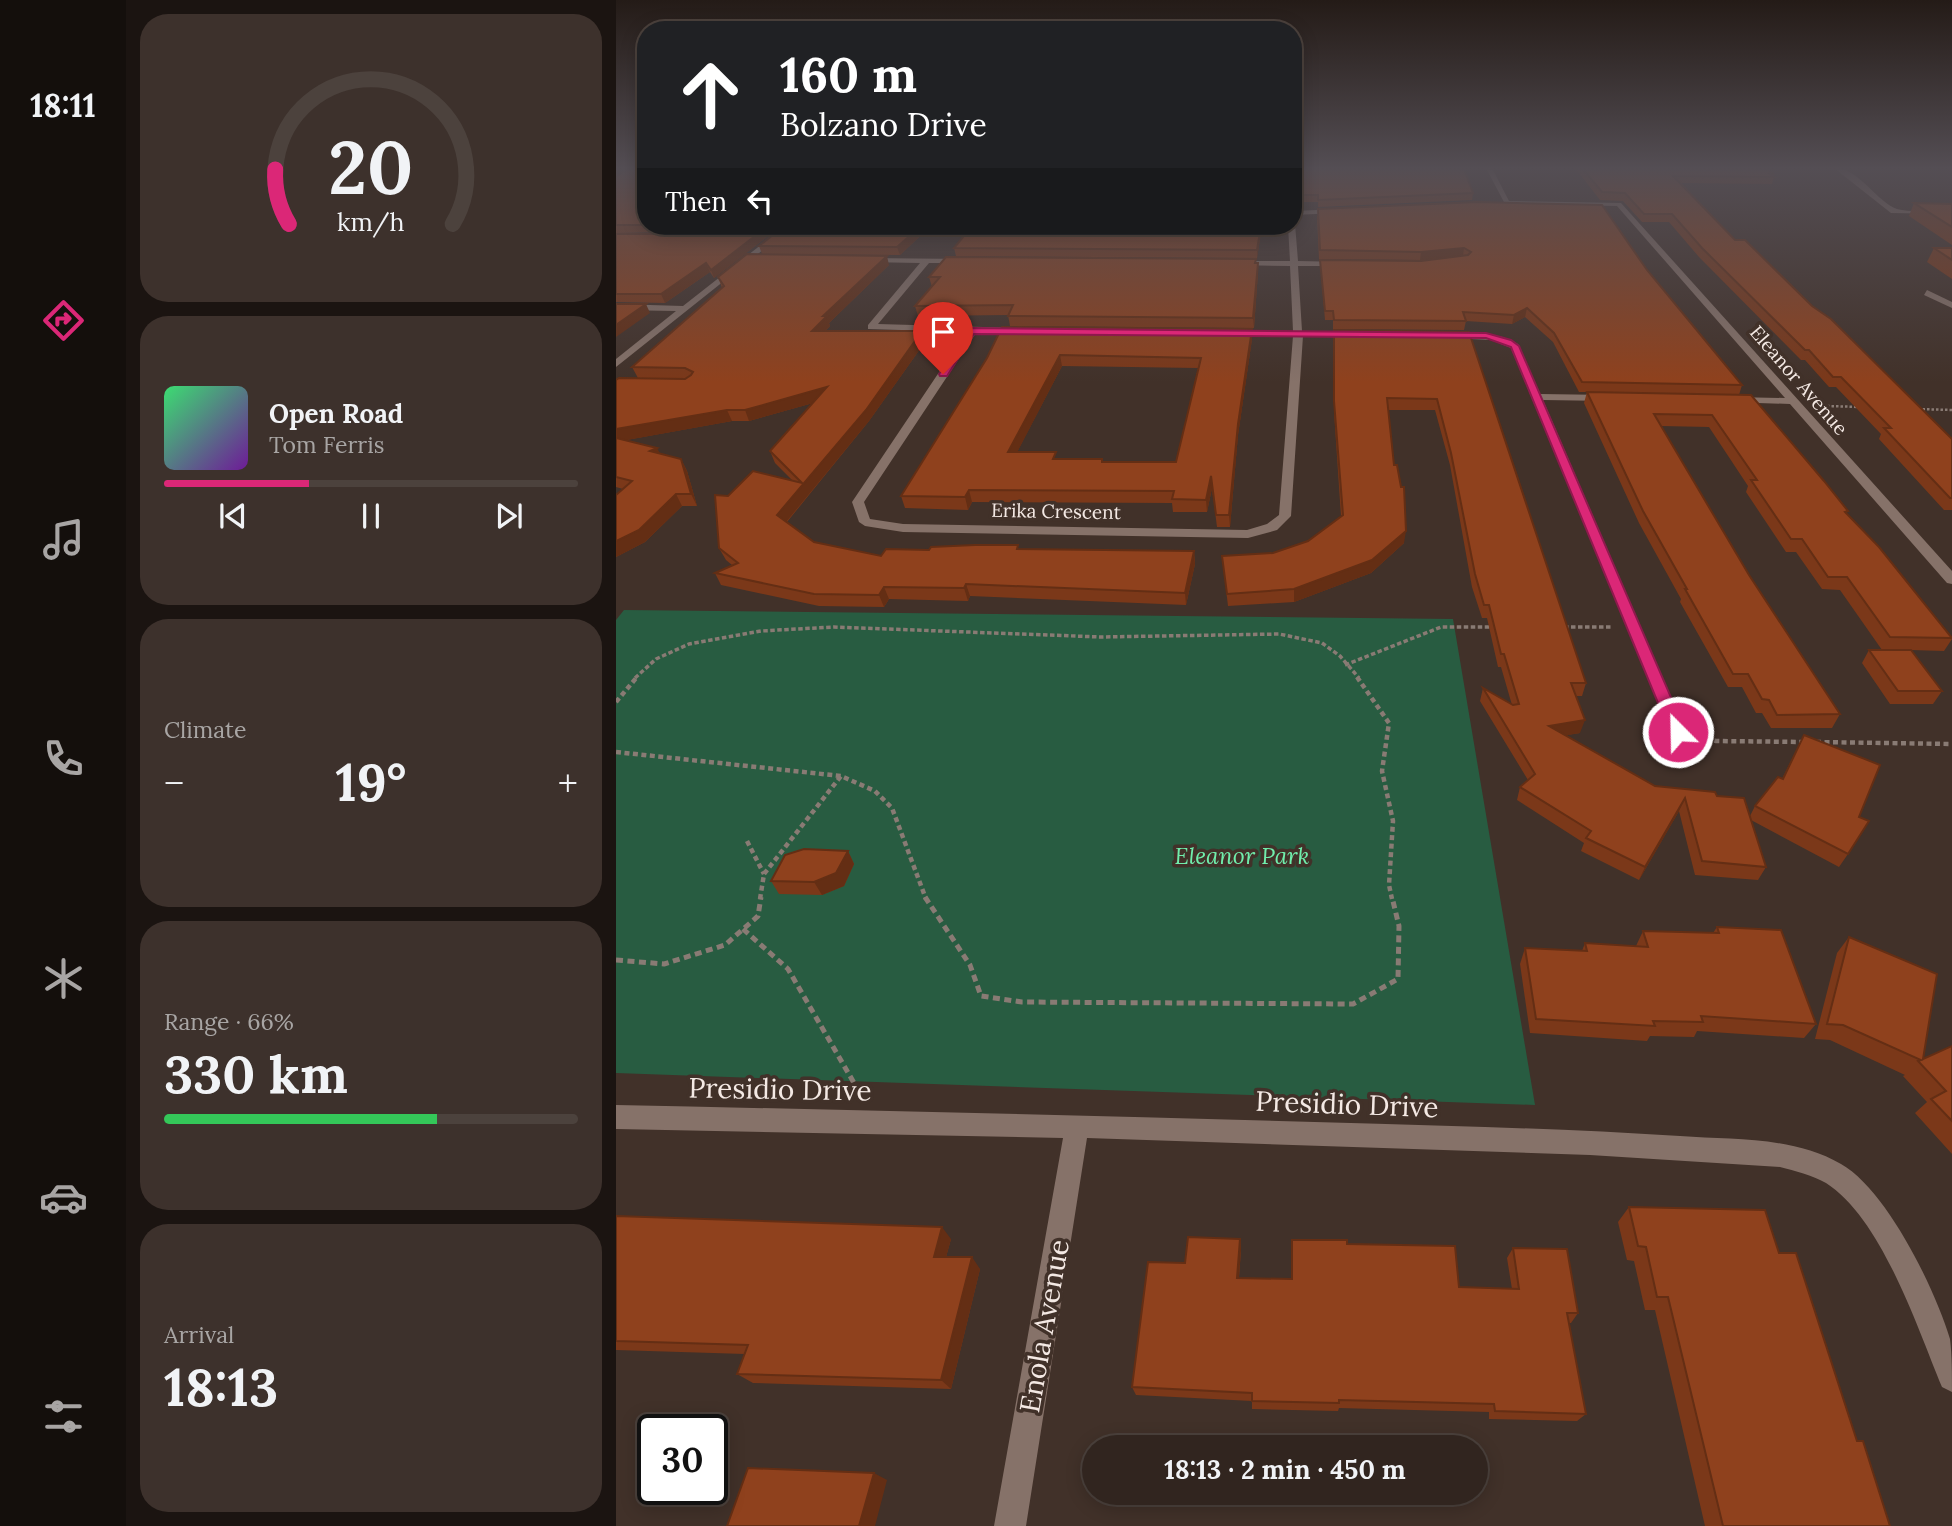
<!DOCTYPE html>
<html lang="en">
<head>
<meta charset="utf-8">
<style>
	body { margin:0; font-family:Lora,serif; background:#3d312c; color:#f1f3f6; height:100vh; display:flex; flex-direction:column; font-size:26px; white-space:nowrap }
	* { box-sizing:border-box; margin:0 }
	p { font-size:23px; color:#a8a5a4 }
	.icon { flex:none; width:38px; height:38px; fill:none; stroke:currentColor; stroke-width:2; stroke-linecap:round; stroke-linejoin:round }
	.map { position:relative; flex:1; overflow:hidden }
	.side { display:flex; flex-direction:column; gap:14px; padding:14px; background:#1b1411; width:490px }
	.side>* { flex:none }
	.banner { position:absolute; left:21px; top:21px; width:665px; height:214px; border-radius:28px; box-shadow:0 4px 18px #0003,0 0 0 2px #4c423d; background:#202124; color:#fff; overflow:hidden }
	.speed { position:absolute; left:21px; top:1414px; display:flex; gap:14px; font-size:35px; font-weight:700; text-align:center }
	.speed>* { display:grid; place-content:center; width:91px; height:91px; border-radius:50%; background:#31251f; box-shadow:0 4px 18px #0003,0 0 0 2px #4c423d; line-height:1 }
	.speed .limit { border:4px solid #111; border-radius:10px; background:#fff; color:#111 }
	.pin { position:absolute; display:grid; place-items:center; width:60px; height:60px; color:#fff; margin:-72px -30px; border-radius:50% 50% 50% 0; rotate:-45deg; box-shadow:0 0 7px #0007 }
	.pin .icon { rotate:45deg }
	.me { position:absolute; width:77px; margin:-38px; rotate:337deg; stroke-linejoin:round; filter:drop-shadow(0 0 5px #0008) }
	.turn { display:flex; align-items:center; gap:24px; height:147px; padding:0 28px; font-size:32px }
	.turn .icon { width:91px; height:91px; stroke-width:2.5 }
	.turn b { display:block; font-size:49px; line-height:60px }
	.then { display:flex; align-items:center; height:66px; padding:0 28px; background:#0003; gap:14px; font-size:26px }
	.big { font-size:52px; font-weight:800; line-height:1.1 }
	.side .tile { flex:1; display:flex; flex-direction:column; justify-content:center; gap:10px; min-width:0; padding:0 24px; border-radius:28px; background:#3d312c }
	.side .dial { align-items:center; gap:0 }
	.dial svg { height:182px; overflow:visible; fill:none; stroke:#4c423d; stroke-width:7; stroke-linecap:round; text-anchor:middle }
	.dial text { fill:#f1f3f6; stroke:none }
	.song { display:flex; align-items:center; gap:21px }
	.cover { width:84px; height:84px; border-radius:10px; background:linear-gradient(135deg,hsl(140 70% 55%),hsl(280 70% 35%)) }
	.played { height:7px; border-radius:4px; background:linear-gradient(90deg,#db2777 35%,#4c423d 35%) }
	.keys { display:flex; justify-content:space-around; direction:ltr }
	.heat { display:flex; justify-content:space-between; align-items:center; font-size:38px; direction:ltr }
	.charge { height:10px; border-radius:5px; background:linear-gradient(90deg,#34c759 66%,#4c423d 0) }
	.trip { position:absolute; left:466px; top:1435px; width:406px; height:70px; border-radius:35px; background:#31251f; box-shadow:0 4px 18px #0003,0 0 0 2px #4c423d; font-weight:800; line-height:70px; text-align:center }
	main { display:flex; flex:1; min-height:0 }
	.tabs { display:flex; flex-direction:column; width:126px; justify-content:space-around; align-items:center; background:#140f0c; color:#a8a5a4 }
	.tabs .icon { width:49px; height:49px }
	.tabs .on { color:#db2777 }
	.tabs b { font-size:32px; color:#f1f3f6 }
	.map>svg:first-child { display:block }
	.green { fill:#285c41 }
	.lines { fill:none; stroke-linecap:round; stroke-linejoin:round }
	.path-far3 { stroke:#897b74; stroke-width:2.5; stroke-dasharray:2.5 2; stroke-linecap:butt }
	.path-far2 { stroke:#897b74; stroke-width:3.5; stroke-dasharray:4.5 2.5; stroke-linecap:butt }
	.path-far1 { stroke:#897b74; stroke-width:4.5; stroke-dasharray:5 3.5; stroke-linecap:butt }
	.path { stroke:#897b74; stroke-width:5; stroke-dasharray:7 4.5; stroke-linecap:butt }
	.minor { fill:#867269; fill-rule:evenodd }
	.wall { fill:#7b3819; fill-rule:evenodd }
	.shaded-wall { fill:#642e14 }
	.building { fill:#8f411d; stroke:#642e14; stroke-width:2; fill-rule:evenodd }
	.route { fill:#db2777; stroke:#8e194d; stroke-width:2 }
	.labels { text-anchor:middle; stroke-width:7; stroke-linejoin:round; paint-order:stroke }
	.far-street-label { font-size:19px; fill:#f4e9e4; stroke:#413129 }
	.park-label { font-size:23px; font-style:italic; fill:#70eeac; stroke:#413129 }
	.near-street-label { font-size:28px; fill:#f4e9e4; stroke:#413129 }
</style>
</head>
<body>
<main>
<nav class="tabs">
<b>18:11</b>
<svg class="icon on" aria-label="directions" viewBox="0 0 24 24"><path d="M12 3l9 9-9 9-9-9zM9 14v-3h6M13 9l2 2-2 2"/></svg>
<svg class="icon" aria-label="music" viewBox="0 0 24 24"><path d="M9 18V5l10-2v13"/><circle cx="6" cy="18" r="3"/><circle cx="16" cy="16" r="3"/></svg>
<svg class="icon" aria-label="phone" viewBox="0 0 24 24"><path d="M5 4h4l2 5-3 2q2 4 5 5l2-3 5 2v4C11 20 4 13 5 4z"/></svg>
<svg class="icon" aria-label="climate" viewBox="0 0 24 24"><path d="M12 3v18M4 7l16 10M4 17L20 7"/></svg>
<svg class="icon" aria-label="car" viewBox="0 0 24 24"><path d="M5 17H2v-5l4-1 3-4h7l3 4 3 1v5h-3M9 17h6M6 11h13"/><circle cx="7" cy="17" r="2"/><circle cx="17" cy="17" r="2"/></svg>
<svg class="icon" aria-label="filters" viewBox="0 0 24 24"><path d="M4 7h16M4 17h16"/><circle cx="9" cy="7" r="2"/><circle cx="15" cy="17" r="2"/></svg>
</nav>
<section class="side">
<div class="tile dial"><svg viewBox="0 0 100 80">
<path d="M14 69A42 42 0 1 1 86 69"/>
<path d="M14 69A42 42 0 0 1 8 45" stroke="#db2777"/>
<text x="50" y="56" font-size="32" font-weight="700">20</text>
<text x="50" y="72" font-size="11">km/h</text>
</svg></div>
<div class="tile">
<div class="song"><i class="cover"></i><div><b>Open Road</b><p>Tom Ferris</p></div></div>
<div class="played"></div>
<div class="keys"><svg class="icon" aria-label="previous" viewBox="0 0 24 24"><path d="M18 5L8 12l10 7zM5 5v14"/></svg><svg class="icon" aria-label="pause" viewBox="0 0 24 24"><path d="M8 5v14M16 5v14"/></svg><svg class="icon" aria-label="next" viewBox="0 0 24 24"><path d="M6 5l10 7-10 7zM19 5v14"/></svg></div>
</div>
<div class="tile"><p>Climate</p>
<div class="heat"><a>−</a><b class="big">19°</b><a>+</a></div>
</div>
<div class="tile"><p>Range · 66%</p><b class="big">330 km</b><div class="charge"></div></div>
<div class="tile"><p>Arrival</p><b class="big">18:13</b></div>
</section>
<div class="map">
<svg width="1336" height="1526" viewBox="0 0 1336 1526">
	<rect width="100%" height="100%" fill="#413129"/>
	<path class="green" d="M8 610 837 619 919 1105 0 1073V620Z"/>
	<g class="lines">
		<g class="path-far3">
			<path d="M1211 406 1244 407"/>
			<path d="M1302 409 1336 410"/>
		</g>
		<g class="path-far2">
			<path d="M948 627H995"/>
			<path d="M729 665 825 627H876"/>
			<path d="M19 678 40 659 73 644 145 631 218 627 485 637 663 634 706 643 724 656 743 678"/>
		</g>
		<g class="path-far1">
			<path d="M741 677 773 723 766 771 777 821 773 885 776 899"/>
			<path d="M0 702 21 677"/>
			<path d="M1082 736 1100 741 1188 742"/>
			<path d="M1200 742 1336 744"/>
			<path d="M0 752 225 776 259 791 276 808 310 899"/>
			<path d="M131 841 148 874"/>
			<path d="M144 899 148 874 225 776"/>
		</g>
		<g class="path">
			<path d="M309 897 354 965 365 996 406 1002 737 1004 782 979 783 926 776 897"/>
			<path d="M127 929 172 969 245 1095"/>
			<path d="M0 960 48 964 109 945 142 916 145 897"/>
		</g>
		<g class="minor">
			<path d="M870 168H876L893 201 1005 203 1336 571V584L1331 583 1174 404 1112 402V398L1116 397 1169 398 1001 206 889 204Z"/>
			<path d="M1218 168C1242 167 1262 203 1281 209 1297 213 1320 210 1336 210V214L1275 213Z"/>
			<path d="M726 209 723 213 677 215V211Z"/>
			<path d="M679 224 682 261 729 262 733 264 729 266H682L686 331H742L747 334 742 337 687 336 675 516 661 530 632 538 287 532 249 526 243 522 236 502 350 332 252 329V325L304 263 249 262 245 260 249 258 351 259 355 261 351 263H313L262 324 406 328 411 331 406 334 360 333 248 502 254 519 287 524 631 530 651 524 663 515 677 336H612L607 333 612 330 677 331 674 266 620 265 616 263 620 261H674L672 226Z"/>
			<path d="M169 226H177L0 367V359L60 311 0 310V304L67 306Z"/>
			<path d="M1311 290 1336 302V308L1308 295Z"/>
			<path d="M859 332 887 337 902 344 924 394 993 395 998 398 993 401 927 400 1070 732 1068 736H1056L1054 732 895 348 875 340 833 338 828 335 833 332Z"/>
			<path d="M0 1105C290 1111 580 1118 869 1127 934 1129 999 1132 1064 1136 1118 1140 1176 1136 1225 1164 1271 1190 1319 1289 1334 1339 1336 1355 1336 1375 1336 1392L1326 1387C1301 1327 1266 1219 1210 1183 1196 1175 1179 1171 1164 1167L974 1155 471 1138 410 1526H378L447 1138 0 1129Z"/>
		</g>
	</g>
	<g class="wall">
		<path d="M30 168V226H165L98 278 94 272 49 303 0 302V234H55L57 232 0 233V176Z"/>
		<path d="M677 168 857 193 856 200 702 207V202H677Z"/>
		<path d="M959 168H1149L1157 174 1156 175 1158 177 1156 184 1065 183 1119 240 1196 306 1336 439V510H1328L1263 439 1265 434 1220 387H1213L1189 360H1185L1083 257 1053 222H1026L1007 201 984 200Z"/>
		<path d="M1298 203 1336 204V245L1293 216Z"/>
		<path d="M701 216 1031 270 1126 385 1123 395 1231 514 1336 637V639L1328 651 1295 650 1326 691 1317 704H1274L1246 663 1253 650H1266L1224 590 1206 589 1180 552H1170L1130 492 1132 486 1093 427 1045 426 1133 575 1224 714 1216 728H1155L1146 713H1140L1126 687H1112L1064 602 1065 599 1023 523 968 403 971 392H963L937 342 909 317 896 324 850 321 848 330 717 329V320H709L704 260 805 261 835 258 804 260 703 259Z"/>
		<path d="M168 226H315L284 255 146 254 143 246Z"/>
		<path d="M646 226 641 258 340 256 338 248Z"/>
		<path d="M1318 248H1336V279L1311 262Z"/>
		<path d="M640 263 642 272 638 328 394 326 392 315 302 316 299 306 316 287 313 277Z"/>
		<path d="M273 265 213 323 214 326 209 331H306L309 342 253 421 171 522 198 542 265 556 313 550 403 549 578 551 579 564 570 605 354 596 352 601 273 599 268 607 203 606 105 585 99 573 116 565 110 560 103 548 112 496 176 480 159 463 154 451 197 403 133 421H116L10 440 44 454 65 459 71 471 81 506H66L29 542 0 557V495L7 489 0 487V380L22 378 16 367 106 288 102 277Z"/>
		<path d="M636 329V339L622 435 614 527H601L596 488 591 512H557L556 503 356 502 352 510 289 508 285 496 371 358ZM446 366 582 368 560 462H487L441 459 401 452Z"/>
		<path d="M718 330 853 332 970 683 966 696H960L964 733 950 735 1039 786 1101 796 1134 816 1139 806 1166 779 1188 735 1243 817 1232 854 1223 867 1135 820 1150 867 1142 880 1079 875 1063 811 1023 880 965 851 968 843 901 800 904 787 912 780 864 701 867 688 896 705 885 667H882L871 618H866L856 587 834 465 819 410H772L778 465 788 543 755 573 678 602 612 606 606 556 657 553 692 541 725 516 718 412Z"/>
		<path d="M232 851 238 864 228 886 206 895 163 894 155 881Z"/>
		<path d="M1101 927 1200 1024 1188 1038 1081 1031 1078 1037 1034 1036 1031 1041 914 1033 904 964 909 948 966 951 969 943 1020 946 1027 931 1097 933Z"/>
		<path d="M1233 937 1307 1059 1336 1046V1154L1299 1113 1311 1102 1287 1076 1289 1075 1214 1040 1199 1039 1221 953Z"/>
		<path d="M1013 1207 1163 1253 1241 1441 1274 1526H1089L1039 1310H1029L1018 1261 1011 1260 1002 1222Z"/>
		<path d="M0 1216 335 1239 330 1257 364 1269 335 1389 137 1383 121 1374 129 1354 0 1350Z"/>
		<path d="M624 1239 625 1250 623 1278 676 1279 731 1244 843 1287 896 1289 891 1258 897 1248 962 1313 955 1323H953L970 1414 961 1421 873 1419V1412L723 1408 722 1411 636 1409V1401L520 1395 516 1387 569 1263Z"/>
	</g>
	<g class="shaded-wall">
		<path d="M152 226H165L98 278 95 270Z"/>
		<path d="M305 226H315L284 255 281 247Z"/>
		<path d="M645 226H646L641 258V250Z"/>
		<path d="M848 248 847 256 804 260 805 252Z"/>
		<path d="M271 256 273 265 213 323 214 326 199 341 196 331 207 316Z"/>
		<path d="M90 263 94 272 49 303 45 294Z"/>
		<path d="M642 263V272L638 328 637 318Z"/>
		<path d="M30 304 34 313 0 337V325Z"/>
		<path d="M911 308 909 317 896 324 898 315Z"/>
		<path d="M636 329V339L622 435 614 527 613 515 622 424Z"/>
		<path d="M306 331 309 342 253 421 166 527 161 515Z"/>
		<path d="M444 355 446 366 395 464 392 452Z"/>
		<path d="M211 387 215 398 133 421 129 410Z"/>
		<path d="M111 410 116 421 0 442V429Z"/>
		<path d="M41 448 47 459 34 451Z"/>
		<path d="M65 459 71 471 81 506 75 494Z"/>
		<path d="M595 476 596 488 591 512 590 500Z"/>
		<path d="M353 490 356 502 352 510 349 497Z"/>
		<path d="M60 494 66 506 29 542 0 557V541Z"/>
		<path d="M790 531 788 543 755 573 678 602V589Z"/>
		<path d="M578 551 579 564 570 605 569 593Z"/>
		<path d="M350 584 354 596 352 601 348 588Z"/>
		<path d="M268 587 273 599 268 607 263 595Z"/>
		<path d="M969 720 964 733 930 739 933 726Z"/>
		<path d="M1069 798 1063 811 1023 880 1029 867Z"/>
		<path d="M232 851 238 864 228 886 206 895 198 882Z"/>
		<path d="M326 1227 335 1239 327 1268 318 1257Z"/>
		<path d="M624 1239 625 1250 622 1288 621 1278Z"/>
		<path d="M356 1257 364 1269 335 1389 325 1380Z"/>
		<path d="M258 1473 271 1480 259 1526H243Z"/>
	</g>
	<g class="building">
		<path d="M15 168H30V225H0V176Z"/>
		<path d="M677 168H843L844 169H848L857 193 702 200V195H677Z"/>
		<path d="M966 168H1149L1157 174H1154L1158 177 1057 176 1119 240H1129L1196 306 1215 319 1336 439V498H1334L1268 428H1275L1225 377H1217L1193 350H1189L1086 248 1056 214H1028L1009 193 986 192Z"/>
		<path d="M861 202 986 205 1031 270 1126 385 966 382 938 333 911 308 898 315 847 312 850 321 718 320 717 311H709L704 260 805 261 852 255 855 252 848 248 805 252 704 250 702 209Z"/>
		<path d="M1298 203 1336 204V227Z"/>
		<path d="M56 226H152L95 270 90 263 45 294H0V234H55L61 230Z"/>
		<path d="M168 226H305L281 247 143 246Z"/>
		<path d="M356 226H645L641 250 338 248Z"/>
		<path d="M1318 248H1336V260Z"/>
		<path d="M131 254 271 256 207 316H211L196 331H306L250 410 161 515 198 542 265 556 270 549 313 550 315 547 359 545H402L401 549 578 551 569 593 350 584 348 588 268 587 263 595 198 594 99 573 122 563 103 548 99 495 112 496 137 471 186 483 154 451 211 387 129 410H111L0 429V380L3 378 69 379 75 375 77 372 69 368 16 367 108 286 102 277Z"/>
		<path d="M330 257 640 259 639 263H642L637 318 392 316 397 305 299 306 324 277H313Z"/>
		<path d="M0 304H30L0 325Z"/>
		<path d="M386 327 636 329 622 424 613 515H600L595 476 590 500 556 499 558 491 353 490 349 497 285 496 371 358ZM444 355 585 358 560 462H486V459H437L440 452H392Z"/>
		<path d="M718 330 853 332 970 683H955L969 720 933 726 1039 786 1099 792 1101 796 1128 798 1150 867 1086 861 1069 798 1029 867 970 838 975 831 904 787 919 774 867 688 897 705 903 704 888 654H885L873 605H868L859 574 835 453 821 399 771 398 778 465H781L785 487H788L790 531 756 560 678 589 611 594 606 556 657 553 692 541 727 515 718 401Z"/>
		<path d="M971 392 1135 395 1208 481 1232 511 1229 512 1263 547 1336 638 1274 637 1231 577H1212L1186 539H1175L1135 480H1141L1096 415 1038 414 1133 575 1224 714 1161 715 1153 700 1146 699 1132 674H1117L1069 589H1071L1027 511Z"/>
		<path d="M0 438 41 448 34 451 65 459 75 494H60L23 530 0 541V495L16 481 0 477Z"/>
		<path d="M1253 650H1295L1326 691H1282Z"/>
		<path d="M1188 735 1264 765 1243 817 1253 821 1232 854 1139 806 1162 777 1167 779Z"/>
		<path d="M188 849 232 851 220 873 198 882 155 881 169 855Z"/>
		<path d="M1101 927 1165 930 1200 1024 1085 1016 1087 1022 1037 1021 1039 1026 920 1019 909 948 971 951 969 943 1032 947 1027 931 1103 933Z"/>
		<path d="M1233 937 1321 974 1307 1059 1336 1046V1121L1315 1099 1330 1091 1302 1061 1305 1060 1227 1025 1211 1024Z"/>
		<path d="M1013 1207 1149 1210 1163 1253H1180L1241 1441H1247L1274 1526H1107L1052 1297H1041L1030 1247 1022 1246Z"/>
		<path d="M0 1216 326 1227 318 1257H356L325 1380 121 1374 132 1345 0 1341Z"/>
		<path d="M572 1237 624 1239 621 1278 676 1279V1240H731V1244L839 1246 843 1287 903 1289 897 1248 951 1249 962 1313H951L970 1414 879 1411 878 1404 723 1400V1403L636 1401V1393L516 1387 532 1262 569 1263Z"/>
		<path d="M132 1468 258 1473 243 1526H111Z"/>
	</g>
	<linearGradient id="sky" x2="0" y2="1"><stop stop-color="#241b17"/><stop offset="0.44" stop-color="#544e54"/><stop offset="1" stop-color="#544e54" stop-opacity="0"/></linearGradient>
	<rect width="1336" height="382" fill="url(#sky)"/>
	<path class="route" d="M356 328 870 333 895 340 903 346 1070 732 1062 737 1054 732 895 347 870 338 358 334 331 376H324L323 374Z"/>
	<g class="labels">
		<g class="far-street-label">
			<text transform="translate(1183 380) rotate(49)" y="7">Eleanor Avenue</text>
			<text transform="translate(440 511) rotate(1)" y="7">Erika Crescent</text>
		</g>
		<g class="park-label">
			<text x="626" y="864">Eleanor Park</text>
		</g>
		<g class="near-street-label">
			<text transform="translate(164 1089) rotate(1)" y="10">Presidio Drive</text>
			<text transform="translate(731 1104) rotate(2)" y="10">Presidio Drive</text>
			<text transform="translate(428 1326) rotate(-80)" y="10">Enola Avenue</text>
		</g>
	</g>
</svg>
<div class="speed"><div class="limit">30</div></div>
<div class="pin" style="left:327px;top:374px;background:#d93025"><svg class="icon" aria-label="arrive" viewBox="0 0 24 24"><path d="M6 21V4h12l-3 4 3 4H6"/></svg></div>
<svg class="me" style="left:1062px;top:732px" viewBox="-20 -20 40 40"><circle r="17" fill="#db2777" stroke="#fff" stroke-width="3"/><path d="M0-11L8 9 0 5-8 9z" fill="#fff"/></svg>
<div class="trip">18:13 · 2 min · 450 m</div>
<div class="banner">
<div class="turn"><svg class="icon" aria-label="ahead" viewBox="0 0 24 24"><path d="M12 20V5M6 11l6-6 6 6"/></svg><div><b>160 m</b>Bolzano Drive</div></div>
<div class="then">Then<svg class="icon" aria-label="left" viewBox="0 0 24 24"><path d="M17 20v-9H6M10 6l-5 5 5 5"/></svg></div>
</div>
</div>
</main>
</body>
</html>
